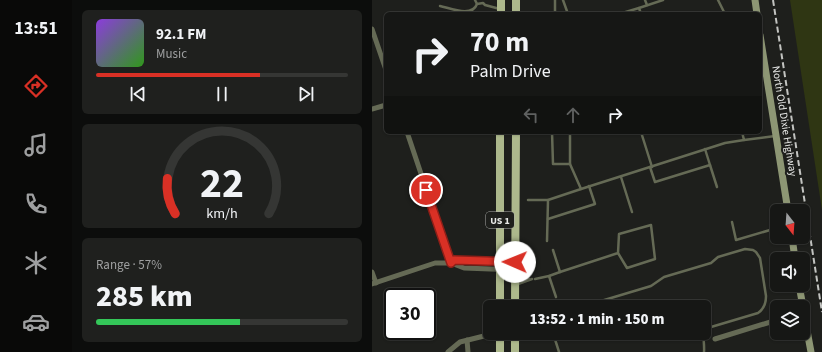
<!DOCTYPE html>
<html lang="en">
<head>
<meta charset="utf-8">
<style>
	body { margin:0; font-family:"Source Sans 3",sans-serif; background:#1f201e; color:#f1f3f6; height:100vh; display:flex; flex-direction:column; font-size:15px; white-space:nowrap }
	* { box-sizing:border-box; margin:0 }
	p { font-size:13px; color:#9e9fa0 }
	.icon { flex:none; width:22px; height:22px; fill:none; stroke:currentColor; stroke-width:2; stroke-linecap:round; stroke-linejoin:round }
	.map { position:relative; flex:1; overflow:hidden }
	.drawer { display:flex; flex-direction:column; gap:10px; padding:10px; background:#0c0d0c; width:300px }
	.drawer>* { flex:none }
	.top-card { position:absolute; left:12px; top:12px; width:378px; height:122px; border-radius:6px; box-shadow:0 1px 3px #0004,0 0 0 1px #353634; background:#161715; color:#f1f3f6; overflow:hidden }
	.needle { width:26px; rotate:163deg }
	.buttons { position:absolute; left:398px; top:204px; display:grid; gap:8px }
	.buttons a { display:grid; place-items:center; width:40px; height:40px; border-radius:6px; background:#161715; box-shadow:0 1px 3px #0004,0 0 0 1px #353634; font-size:20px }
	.speed { position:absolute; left:12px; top:288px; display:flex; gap:8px; font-size:20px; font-weight:700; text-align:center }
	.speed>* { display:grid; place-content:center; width:52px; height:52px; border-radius:50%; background:#161715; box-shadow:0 1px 3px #0004,0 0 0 1px #353634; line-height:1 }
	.speed .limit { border:2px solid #111; border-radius:6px; background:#fff; color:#111 }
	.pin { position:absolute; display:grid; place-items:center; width:34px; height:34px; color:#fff; margin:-17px; border:2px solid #fff; border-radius:50%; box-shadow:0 1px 4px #0007 }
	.me { position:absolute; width:44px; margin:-22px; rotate:271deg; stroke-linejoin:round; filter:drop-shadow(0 0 3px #0008) }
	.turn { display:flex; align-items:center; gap:14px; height:84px; padding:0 20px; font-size:18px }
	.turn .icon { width:52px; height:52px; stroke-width:2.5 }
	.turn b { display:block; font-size:28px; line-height:34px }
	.lanes { display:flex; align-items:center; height:38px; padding:0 20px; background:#0003; justify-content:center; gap:20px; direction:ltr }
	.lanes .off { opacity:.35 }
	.big { font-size:30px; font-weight:800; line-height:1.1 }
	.drawer .tile { flex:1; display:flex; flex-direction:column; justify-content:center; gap:6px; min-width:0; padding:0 14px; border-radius:6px; background:#1f201e }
	.drawer .dial { align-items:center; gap:0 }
	.dial svg { height:104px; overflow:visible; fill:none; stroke:#353634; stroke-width:7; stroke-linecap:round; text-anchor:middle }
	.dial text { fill:#f1f3f6; stroke:none }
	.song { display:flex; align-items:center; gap:12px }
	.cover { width:48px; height:48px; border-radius:6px; background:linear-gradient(135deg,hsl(270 70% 55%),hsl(110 70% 35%)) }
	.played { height:4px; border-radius:2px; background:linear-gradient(90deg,#d93025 65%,#353634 65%) }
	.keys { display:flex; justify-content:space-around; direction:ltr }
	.charge { height:6px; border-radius:3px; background:linear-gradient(90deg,#34c759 57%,#353634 0) }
	.trip { position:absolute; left:111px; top:300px; width:228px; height:40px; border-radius:6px; background:#161715; box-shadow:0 1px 3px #0004,0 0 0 1px #353634; font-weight:800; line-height:40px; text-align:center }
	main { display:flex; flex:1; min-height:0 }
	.menu { display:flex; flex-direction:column; width:72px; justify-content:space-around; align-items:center; background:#090908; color:#9e9fa0 }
	.menu .icon { width:28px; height:28px }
	.menu .on { color:#d93025 }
	.menu b { font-size:18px; color:#f1f3f6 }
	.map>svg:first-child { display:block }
	.green { fill:#2f3613 }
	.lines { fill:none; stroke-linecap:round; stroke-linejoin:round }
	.lane { stroke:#656a55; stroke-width:2.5 }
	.street { stroke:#656a55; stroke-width:5 }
	.secondary { stroke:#8d9674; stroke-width:7 }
	.primary { stroke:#adb88c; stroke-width:8 }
	.rail { stroke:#c3c4c1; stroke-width:2; stroke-dasharray:6 3; stroke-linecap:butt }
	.route-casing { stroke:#8d1f18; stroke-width:10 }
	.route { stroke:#d93025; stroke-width:7 }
	.labels { text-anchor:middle; stroke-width:4; stroke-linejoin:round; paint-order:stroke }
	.shield { fill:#1e1f1c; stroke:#acadab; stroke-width:1 }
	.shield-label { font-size:10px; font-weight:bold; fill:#e9eae8 }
	.street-label { font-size:11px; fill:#e9eae8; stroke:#1e1f1c }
</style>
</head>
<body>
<main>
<nav class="menu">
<b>13:51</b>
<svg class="icon on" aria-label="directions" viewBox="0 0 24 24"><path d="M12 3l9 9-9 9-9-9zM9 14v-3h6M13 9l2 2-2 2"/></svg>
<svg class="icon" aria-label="music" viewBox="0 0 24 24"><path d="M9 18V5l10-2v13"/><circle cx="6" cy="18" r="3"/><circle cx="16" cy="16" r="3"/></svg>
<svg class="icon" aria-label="phone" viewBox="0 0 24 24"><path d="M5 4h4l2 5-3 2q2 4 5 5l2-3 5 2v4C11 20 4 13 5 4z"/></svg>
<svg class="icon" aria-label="climate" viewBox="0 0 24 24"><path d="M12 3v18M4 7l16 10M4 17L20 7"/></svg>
<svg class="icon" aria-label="car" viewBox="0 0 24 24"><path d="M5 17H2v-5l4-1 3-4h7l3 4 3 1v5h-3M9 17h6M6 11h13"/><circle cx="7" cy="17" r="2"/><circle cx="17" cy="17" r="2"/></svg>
</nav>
<section class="drawer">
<div class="tile">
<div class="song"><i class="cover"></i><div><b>92.1 FM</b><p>Music</p></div></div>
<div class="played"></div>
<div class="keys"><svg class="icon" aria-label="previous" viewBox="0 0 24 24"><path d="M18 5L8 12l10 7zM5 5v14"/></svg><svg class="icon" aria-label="pause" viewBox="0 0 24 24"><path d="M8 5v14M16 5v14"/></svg><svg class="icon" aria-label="next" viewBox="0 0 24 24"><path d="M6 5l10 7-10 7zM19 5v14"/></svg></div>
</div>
<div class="tile dial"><svg viewBox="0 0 100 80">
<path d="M14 69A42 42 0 1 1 86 69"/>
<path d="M14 69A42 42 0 0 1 8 42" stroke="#d93025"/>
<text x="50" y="56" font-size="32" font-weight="700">22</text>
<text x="50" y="72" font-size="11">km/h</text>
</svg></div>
<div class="tile"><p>Range · 57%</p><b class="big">285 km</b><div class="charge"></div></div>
</section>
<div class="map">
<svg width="450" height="352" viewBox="0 0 450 352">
	<rect width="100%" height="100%" fill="#1e1f1c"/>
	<path class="green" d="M418 0H450V210Z"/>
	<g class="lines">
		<g class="lane">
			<path d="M103 0 105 4"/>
			<path d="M191 0 196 14"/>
			<path d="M273 0 275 5"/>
			<path d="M346 0 353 14"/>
			<path d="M68 6C78 8 100 18 105 4L111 3 113 5 128 9"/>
			<path d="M183 14V0"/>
			<path d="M247 14 267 8"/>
			<path d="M269 14 267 8 291 0"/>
			<path d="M180 132 181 164H198V132"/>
			<path d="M269 132 280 167"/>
			<path d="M370 132 372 140 403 136"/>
			<path d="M333 149 338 165"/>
			<path d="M278 167 283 182 338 165 345 187"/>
			<path d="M249 177 260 212"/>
			<path d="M209 189 353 143 372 140"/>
			<path d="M156 200H176L209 189 198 164"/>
			<path d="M176 219 223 204 217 186"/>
			<path d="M360 222 364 240 405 228"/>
			<path d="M175 241 176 200"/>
			<path d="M188 272 246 253 255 268 283 259 279 225 247 234 246 253"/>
			<path d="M146 273 148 275 157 279"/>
			<path d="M177 276 184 297"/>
			<path d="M163 279 177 276 188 272 181 250"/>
			<path d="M146 284 160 279"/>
			<path d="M209 307 279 286 292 277 339 263 346 257 373 249 381 250 384 252 388 258 394 296C394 304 392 309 386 313L339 327C328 335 333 341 332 352"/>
			<path d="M181 333 187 352"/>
		</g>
		<g class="street">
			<path d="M0 29 14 70"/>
			<path d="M0 109 14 105"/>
			<path d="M35 132 79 263"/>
			<path d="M79 263 82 260 143 262"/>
			<path d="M0 272 4 283"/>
			<path d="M0 284 63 263H79L92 268 143 270"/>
			<path d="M343 339 405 320"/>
			<path d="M95 340 96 352"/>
			<path d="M76 352 88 342 124 333"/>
		</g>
		<g class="secondary">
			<path d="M383 0 385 14"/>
			<path d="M388 35 416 211"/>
			<path d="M420 237 423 259"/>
			<path d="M427 285 431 307"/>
			<path d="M431 309 439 352"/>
		</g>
		<g class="primary">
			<path d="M129 14V0"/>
			<path d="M144 14V0"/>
			<path d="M128 307V132"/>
			<path d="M143 307 144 132"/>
			<path d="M128 333V352"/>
			<path d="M143 333V352"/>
		</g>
		<path class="rail" d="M401 0 450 312"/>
	</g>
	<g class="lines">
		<defs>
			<path id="route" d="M54 190 79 263 82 260 143 262"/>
		</defs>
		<use href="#route" class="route-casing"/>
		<use href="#route" class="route"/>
	</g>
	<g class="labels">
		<rect class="shield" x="114" y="212" width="28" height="16" rx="3"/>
		<g class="shield-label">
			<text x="128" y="224">US 1</text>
		</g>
		<g class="street-label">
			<text transform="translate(413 121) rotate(81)" y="4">North Old Dixie Highway</text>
		</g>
	</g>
</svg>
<div class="buttons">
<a><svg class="needle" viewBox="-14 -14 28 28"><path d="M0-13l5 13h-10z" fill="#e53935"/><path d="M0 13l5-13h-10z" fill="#9e9fa0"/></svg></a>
<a><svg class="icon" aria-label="sound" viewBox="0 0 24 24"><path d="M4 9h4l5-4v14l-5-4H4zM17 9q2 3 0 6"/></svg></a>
<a><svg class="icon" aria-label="layers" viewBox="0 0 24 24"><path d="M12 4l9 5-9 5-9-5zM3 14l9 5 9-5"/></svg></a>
</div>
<div class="speed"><div class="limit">30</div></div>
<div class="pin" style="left:54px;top:190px;background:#d93025"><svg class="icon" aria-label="arrive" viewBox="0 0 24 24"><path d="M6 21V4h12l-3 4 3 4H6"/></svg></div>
<svg class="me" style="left:143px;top:262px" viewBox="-20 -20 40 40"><circle r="19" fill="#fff"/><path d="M0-13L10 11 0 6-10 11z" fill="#d93025"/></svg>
<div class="trip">13:52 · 1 min · 150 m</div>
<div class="top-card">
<div class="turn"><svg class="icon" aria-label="right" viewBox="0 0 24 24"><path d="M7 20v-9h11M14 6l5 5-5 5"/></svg><div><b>70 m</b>Palm Drive</div></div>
<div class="lanes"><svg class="icon off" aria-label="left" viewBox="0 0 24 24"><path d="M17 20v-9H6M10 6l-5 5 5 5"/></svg><svg class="icon off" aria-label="ahead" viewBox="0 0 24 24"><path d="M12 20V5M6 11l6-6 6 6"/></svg><svg class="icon" aria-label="right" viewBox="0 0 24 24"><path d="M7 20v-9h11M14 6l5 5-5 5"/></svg></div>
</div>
</div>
</main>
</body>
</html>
